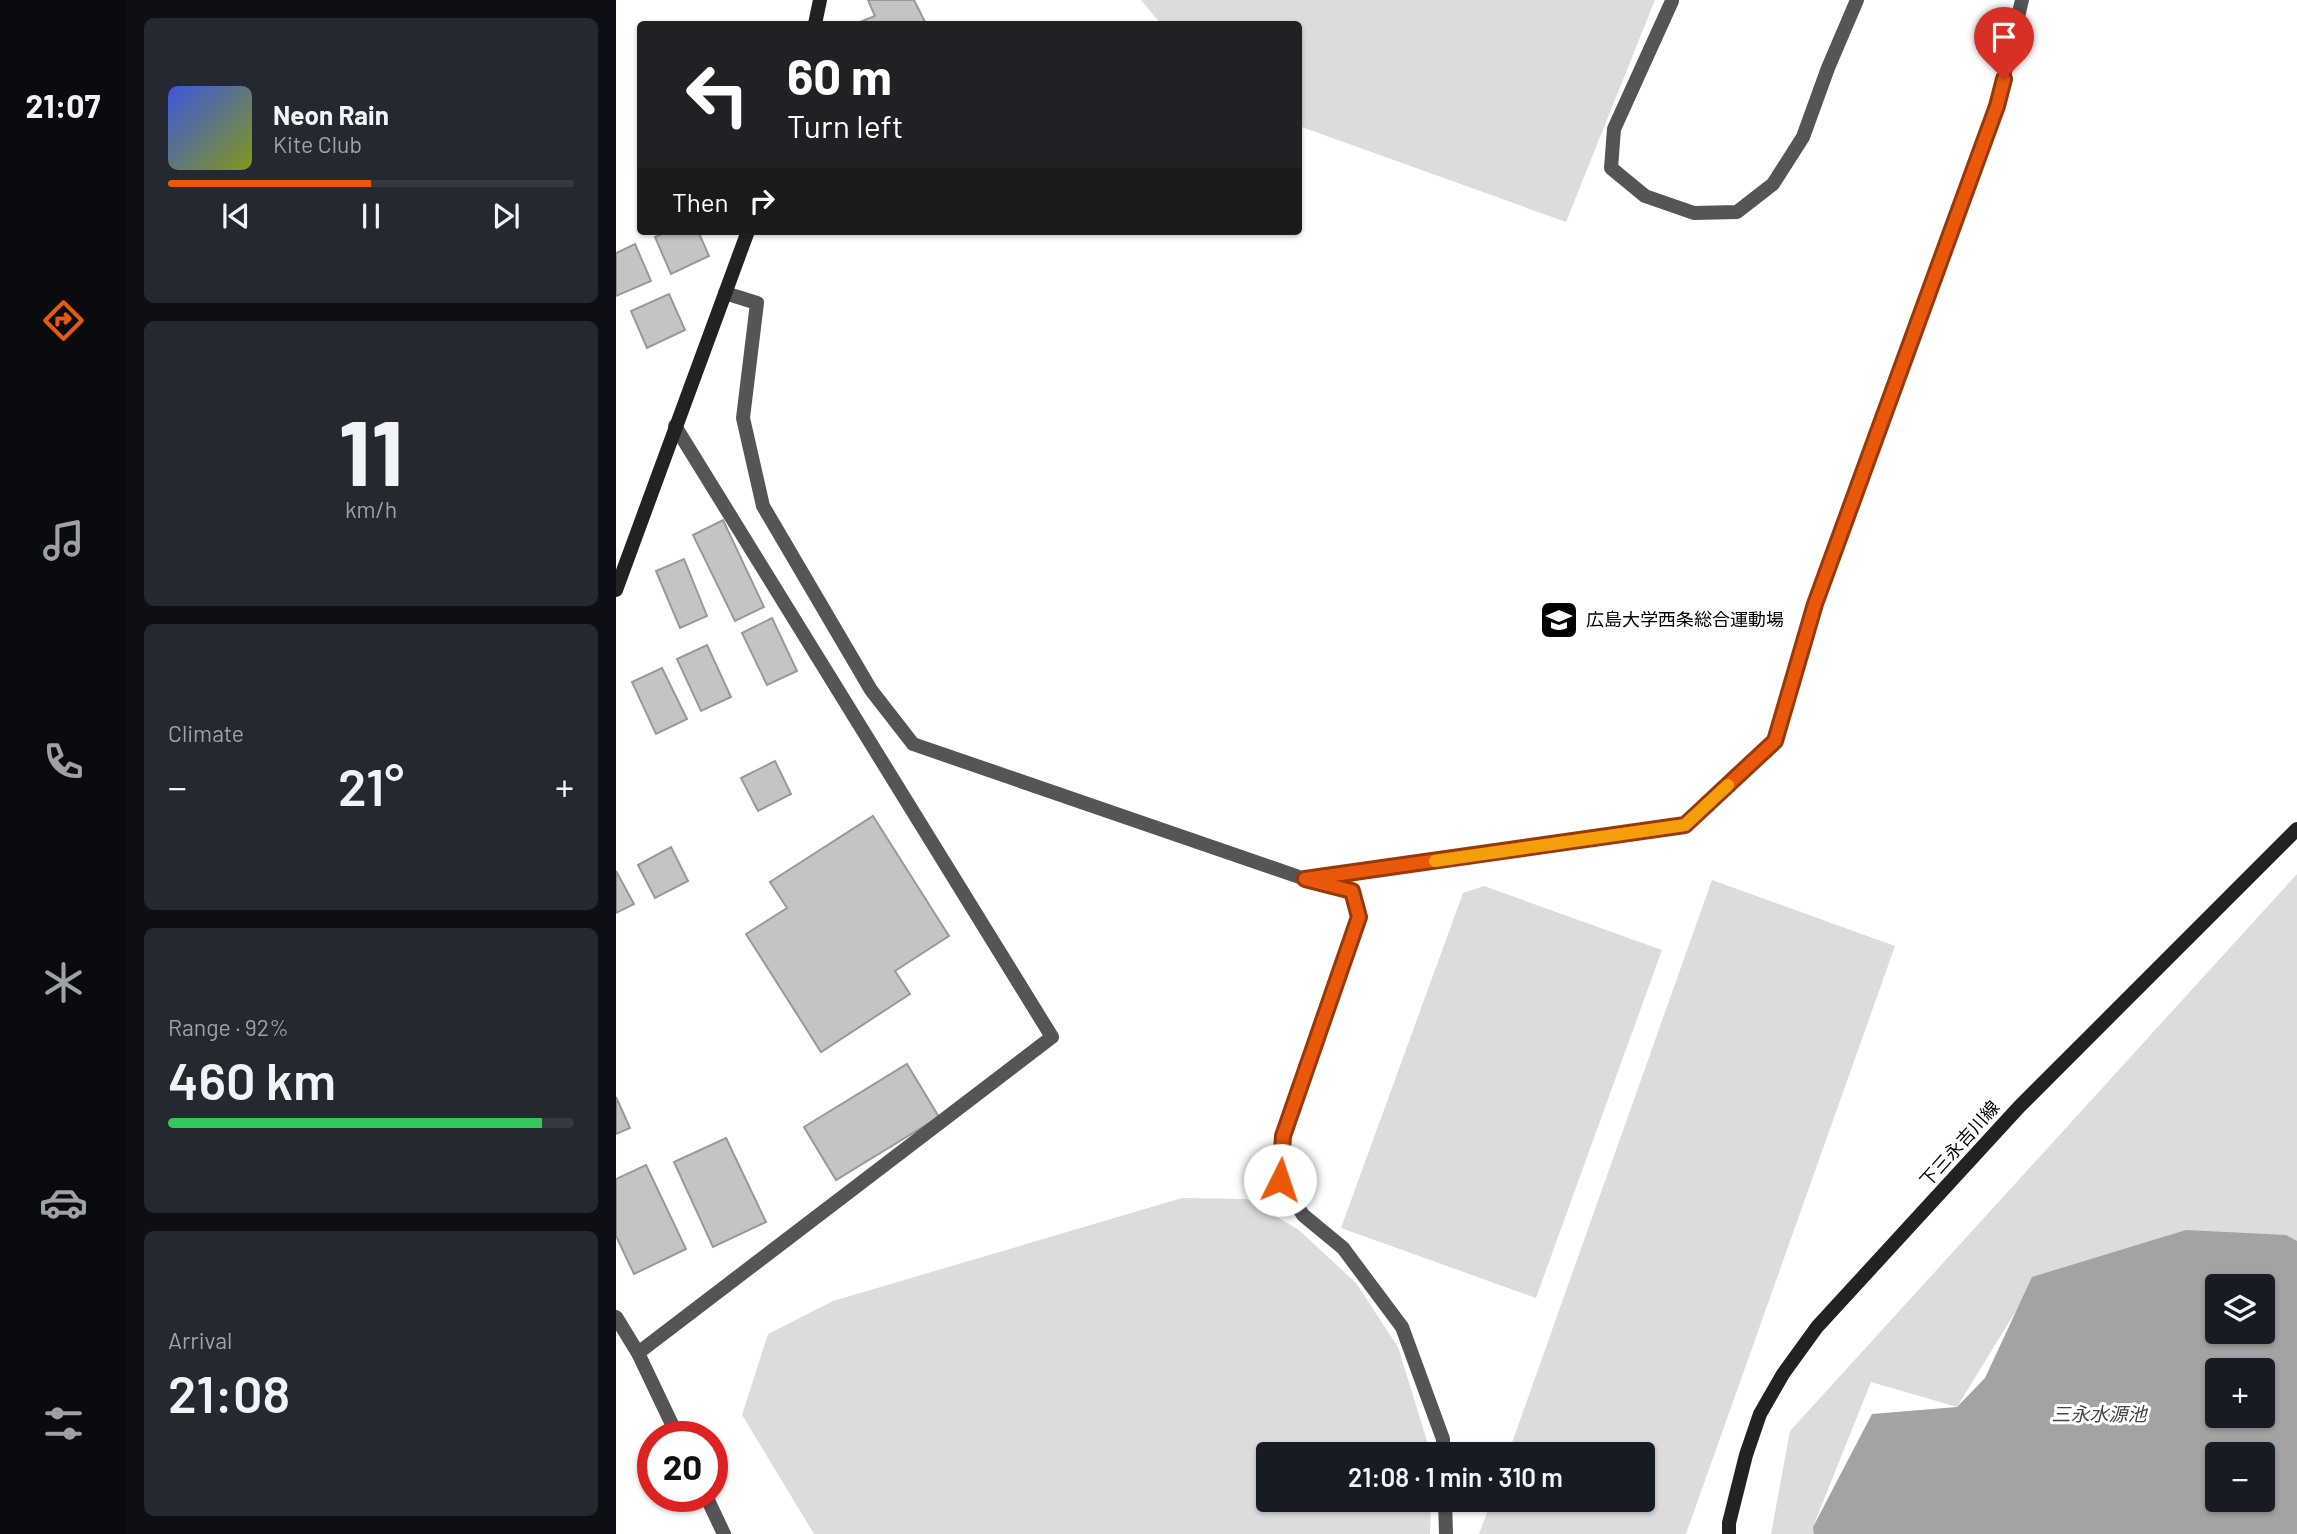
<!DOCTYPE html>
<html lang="en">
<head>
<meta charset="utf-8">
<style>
	body { margin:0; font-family:Barlow,"Noto Sans JP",sans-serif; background:#242831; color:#f1f3f6; height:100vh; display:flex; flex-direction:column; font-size:26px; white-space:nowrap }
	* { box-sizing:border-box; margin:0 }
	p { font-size:23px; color:#9ea1a6 }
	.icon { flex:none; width:38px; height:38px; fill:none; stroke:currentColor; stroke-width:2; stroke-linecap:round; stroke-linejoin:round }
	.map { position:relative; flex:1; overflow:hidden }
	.details { display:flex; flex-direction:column; gap:18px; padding:18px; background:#0d0f14; width:490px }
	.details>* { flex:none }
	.hud { position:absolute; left:21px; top:21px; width:665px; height:214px; border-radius:7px; box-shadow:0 2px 5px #0004; background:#202124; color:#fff; overflow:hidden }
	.controls { position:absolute; left:1589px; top:1274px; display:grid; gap:14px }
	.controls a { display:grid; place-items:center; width:70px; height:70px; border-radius:7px; background:#171b24; box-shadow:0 2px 5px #0004; font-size:35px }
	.speed { position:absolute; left:21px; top:1421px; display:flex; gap:14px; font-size:35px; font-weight:700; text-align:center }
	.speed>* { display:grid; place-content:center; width:91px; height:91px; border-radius:50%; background:#171b24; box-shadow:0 2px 5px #0004; line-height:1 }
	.speed .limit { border:10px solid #d22; background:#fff; color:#111 }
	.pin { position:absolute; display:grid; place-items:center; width:60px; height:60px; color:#fff; margin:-72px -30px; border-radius:50% 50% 50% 0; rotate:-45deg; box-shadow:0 0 7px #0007 }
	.pin .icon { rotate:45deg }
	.me { position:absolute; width:77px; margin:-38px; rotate:4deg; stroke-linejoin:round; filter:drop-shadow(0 0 5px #0008) }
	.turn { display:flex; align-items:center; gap:24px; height:147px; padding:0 35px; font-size:32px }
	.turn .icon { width:91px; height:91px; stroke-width:2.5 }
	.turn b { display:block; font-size:49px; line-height:60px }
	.then { display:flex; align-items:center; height:66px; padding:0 35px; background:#0003; gap:14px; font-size:26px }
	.big { font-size:52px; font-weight:600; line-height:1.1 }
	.details .tile { flex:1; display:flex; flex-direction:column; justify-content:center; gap:10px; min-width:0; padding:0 24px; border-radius:10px; background:#242831 }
	.details .dial { align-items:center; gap:0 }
	.dial b { font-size:91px; line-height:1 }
	.song { display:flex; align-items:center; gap:21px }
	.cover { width:84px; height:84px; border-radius:10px; background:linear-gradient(135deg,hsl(230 70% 55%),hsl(70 70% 35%)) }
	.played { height:7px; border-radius:4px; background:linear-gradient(90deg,#ea580c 50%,#363941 50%) }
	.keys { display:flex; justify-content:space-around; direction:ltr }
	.heat { display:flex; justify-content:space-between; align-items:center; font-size:38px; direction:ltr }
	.charge { height:10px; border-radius:5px; background:linear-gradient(90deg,#34c759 92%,#363941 0) }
	.trip { position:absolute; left:640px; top:1442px; width:399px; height:70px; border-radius:7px; background:#171b24; box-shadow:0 2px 5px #0004; font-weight:600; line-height:70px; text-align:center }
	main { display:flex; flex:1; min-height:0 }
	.dock { display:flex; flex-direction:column; width:126px; justify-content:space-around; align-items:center; background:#090b0e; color:#9ea1a6 }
	.dock .icon { width:49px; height:49px }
	.dock .selected { color:#ea580c }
	.dock b { font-size:32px; color:#f1f3f6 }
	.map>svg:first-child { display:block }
	.green { fill:#dcdcdc }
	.water { fill:#a3a3a3; fill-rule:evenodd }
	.building { fill:#c4c4c4; stroke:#999; stroke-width:2 }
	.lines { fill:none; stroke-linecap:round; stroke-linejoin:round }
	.lane { stroke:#555; stroke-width:14 }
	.street { stroke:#555; stroke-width:14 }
	.secondary { stroke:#222; stroke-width:14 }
	.route-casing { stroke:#983908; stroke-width:18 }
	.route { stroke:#ea580c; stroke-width:12 }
	.slow { stroke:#f59e0b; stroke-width:12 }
	.labels { text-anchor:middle; stroke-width:6; stroke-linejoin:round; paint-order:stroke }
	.poi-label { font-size:18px; fill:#000; stroke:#fff; text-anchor:start }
	.street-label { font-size:18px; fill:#000; stroke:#fff }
	.water-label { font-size:19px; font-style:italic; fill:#444; stroke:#fff }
</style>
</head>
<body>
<main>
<nav class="dock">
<b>21:07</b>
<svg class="icon selected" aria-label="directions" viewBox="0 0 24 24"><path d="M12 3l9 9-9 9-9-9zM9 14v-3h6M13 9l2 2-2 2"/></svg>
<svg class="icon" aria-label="music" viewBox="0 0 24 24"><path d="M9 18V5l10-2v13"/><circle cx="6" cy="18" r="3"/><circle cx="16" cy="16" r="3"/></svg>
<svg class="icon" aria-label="phone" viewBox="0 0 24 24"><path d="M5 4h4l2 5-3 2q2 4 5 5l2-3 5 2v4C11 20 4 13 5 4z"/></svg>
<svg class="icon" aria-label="climate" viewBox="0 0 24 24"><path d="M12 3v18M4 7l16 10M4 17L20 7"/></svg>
<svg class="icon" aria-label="car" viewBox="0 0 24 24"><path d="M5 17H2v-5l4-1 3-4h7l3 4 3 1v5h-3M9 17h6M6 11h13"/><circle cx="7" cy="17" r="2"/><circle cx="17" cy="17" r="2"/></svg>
<svg class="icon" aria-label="filters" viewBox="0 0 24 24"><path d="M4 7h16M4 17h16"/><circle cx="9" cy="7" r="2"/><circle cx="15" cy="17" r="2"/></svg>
</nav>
<section class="details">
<div class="tile">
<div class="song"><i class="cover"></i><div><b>Neon Rain</b><p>Kite Club</p></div></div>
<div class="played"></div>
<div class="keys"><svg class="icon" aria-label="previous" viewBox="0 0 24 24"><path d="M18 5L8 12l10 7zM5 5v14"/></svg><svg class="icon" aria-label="pause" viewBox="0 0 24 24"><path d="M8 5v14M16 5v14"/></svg><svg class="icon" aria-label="next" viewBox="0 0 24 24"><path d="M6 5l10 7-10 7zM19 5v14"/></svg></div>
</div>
<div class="tile dial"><b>11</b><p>km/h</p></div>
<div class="tile"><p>Climate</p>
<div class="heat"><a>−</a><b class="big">21°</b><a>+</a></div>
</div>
<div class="tile"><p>Range · 92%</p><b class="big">460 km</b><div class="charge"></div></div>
<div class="tile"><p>Arrival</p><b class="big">21:08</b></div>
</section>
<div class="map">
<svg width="1681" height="1534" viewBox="0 0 1681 1534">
	<rect width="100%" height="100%" fill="#fff"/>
	<g class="green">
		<path d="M525 0H1039L950 222 683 126 682 24H545Z"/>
		<path d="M1681 874V1259L1403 1306 1341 1407 1255 1382 1197 1527 1203 1534H1155L1174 1431Z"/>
		<path d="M1096 880 1279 946 1070 1534H863L876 1500H1027V1454H892Z"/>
		<path d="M868 886 1046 950 920 1298 725 1228 847 893Z"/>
		<path d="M566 1198 631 1199 683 1230 740 1283 782 1347 815 1454H653V1500H815L814 1534H198L126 1415 152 1334 217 1301Z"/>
	</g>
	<path class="water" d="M1570 1230 1670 1235 1681 1241V1534H1198L1197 1527 1256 1414 1341 1407 1369 1378 1416 1277ZM1601 1286H1647V1332H1601ZM1601 1370H1647V1416H1601ZM1601 1454H1647V1500H1601Z"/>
	<g class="building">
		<path d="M252 0H298L310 24H239L259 16Z"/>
		<path d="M53 231H82L93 256 55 274 39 237Z"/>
		<path d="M19 244 35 281 0 296V253Z"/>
		<path d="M53 294 69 330 31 348 15 311Z"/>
		<path d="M107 520 148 607 119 621 77 535Z"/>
		<path d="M68 559 91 616 64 628 40 571Z"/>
		<path d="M156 618 181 671 151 685 126 633Z"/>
		<path d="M91 645 115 697 85 711 61 659Z"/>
		<path d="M46 668 71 719 40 734 16 682Z"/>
		<path d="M159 761 175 794 142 811 125 778Z"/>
		<path d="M257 816 333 936 279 971 294 994 205 1052 130 934 171 908 154 882Z"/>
		<path d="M55 847 72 881 39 898 22 865Z"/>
		<path d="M0 871 18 904 0 913Z"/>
		<path d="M291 1064 323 1117 220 1180 188 1127Z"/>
		<path d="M0 1097 14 1128 0 1134Z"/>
		<path d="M110 1138 150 1222 97 1247 58 1162Z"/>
		<path d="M30 1165 70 1249 18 1274 0 1236V1179Z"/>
	</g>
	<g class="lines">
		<g class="lane">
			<path d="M1056 1 998 129 995 168 1029 196 1078 213 1121 212 1157 184 1187 137 1212 68 1241 0"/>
			<path d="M109 293 141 303 127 418 147 506 255 690 297 744 689 879 736 891 743 917 667 1136 664 1179 687 1215 727 1248 786 1327 827 1439V1454"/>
			<path d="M699 878 1069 826 1159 741 1199 604 1381 106 1406 0"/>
			<path d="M829 1500 830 1534"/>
		</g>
		<g class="street">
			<path d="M0 1317 22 1353 62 1437"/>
			<path d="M22 1353 436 1037 59 426"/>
			<path d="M90 1496 108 1534"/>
		</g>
		<g class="secondary">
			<path d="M199 24 204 0"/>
			<path d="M0 590 132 231"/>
			<path d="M1113 1534V1523L1130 1455 1144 1414 1167 1374 1201 1327 1403 1107 1681 829"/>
		</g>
	</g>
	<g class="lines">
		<defs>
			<path id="route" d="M664 1180 667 1136 743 917 736 891 689 879 1069 825 1159 741 1199 604 1381 106 1388 79"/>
		</defs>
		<use href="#route" class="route-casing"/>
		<use href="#route" class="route"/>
		<path class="slow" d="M819 861 1069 825 1112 785"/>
	</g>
	<defs>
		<symbol id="university-square" viewBox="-11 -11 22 22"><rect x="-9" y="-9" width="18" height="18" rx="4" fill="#000" stroke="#fff"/><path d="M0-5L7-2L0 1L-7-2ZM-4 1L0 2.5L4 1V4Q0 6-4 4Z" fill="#fff"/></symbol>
	</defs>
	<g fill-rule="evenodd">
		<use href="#university-square" x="921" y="598" width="44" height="44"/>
	</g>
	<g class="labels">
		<g class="poi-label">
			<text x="970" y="626">広島大学西条総合運動場</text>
		</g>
		<g class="street-label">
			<text transform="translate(1344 1144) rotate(-48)" y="6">下三永吉川線</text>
		</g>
		<g class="water-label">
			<text x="1483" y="1421">三永水源池</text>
		</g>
	</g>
</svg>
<div class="controls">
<a><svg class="icon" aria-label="layers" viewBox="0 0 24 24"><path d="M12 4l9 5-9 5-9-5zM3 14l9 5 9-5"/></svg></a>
<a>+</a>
<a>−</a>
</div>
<div class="speed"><div class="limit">20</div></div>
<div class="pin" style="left:1388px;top:79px;background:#d93025"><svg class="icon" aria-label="arrive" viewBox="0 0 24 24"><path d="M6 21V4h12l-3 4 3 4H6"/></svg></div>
<svg class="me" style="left:664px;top:1180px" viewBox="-20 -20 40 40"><circle r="19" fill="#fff"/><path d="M0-13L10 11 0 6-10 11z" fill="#ea580c"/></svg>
<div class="trip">21:08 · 1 min · 310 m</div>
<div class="hud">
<div class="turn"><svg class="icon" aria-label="left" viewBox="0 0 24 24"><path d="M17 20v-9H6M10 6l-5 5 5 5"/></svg><div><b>60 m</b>Turn left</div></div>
<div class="then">Then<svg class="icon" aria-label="right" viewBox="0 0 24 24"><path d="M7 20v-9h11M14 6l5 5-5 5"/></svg></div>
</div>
</div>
</main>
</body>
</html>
